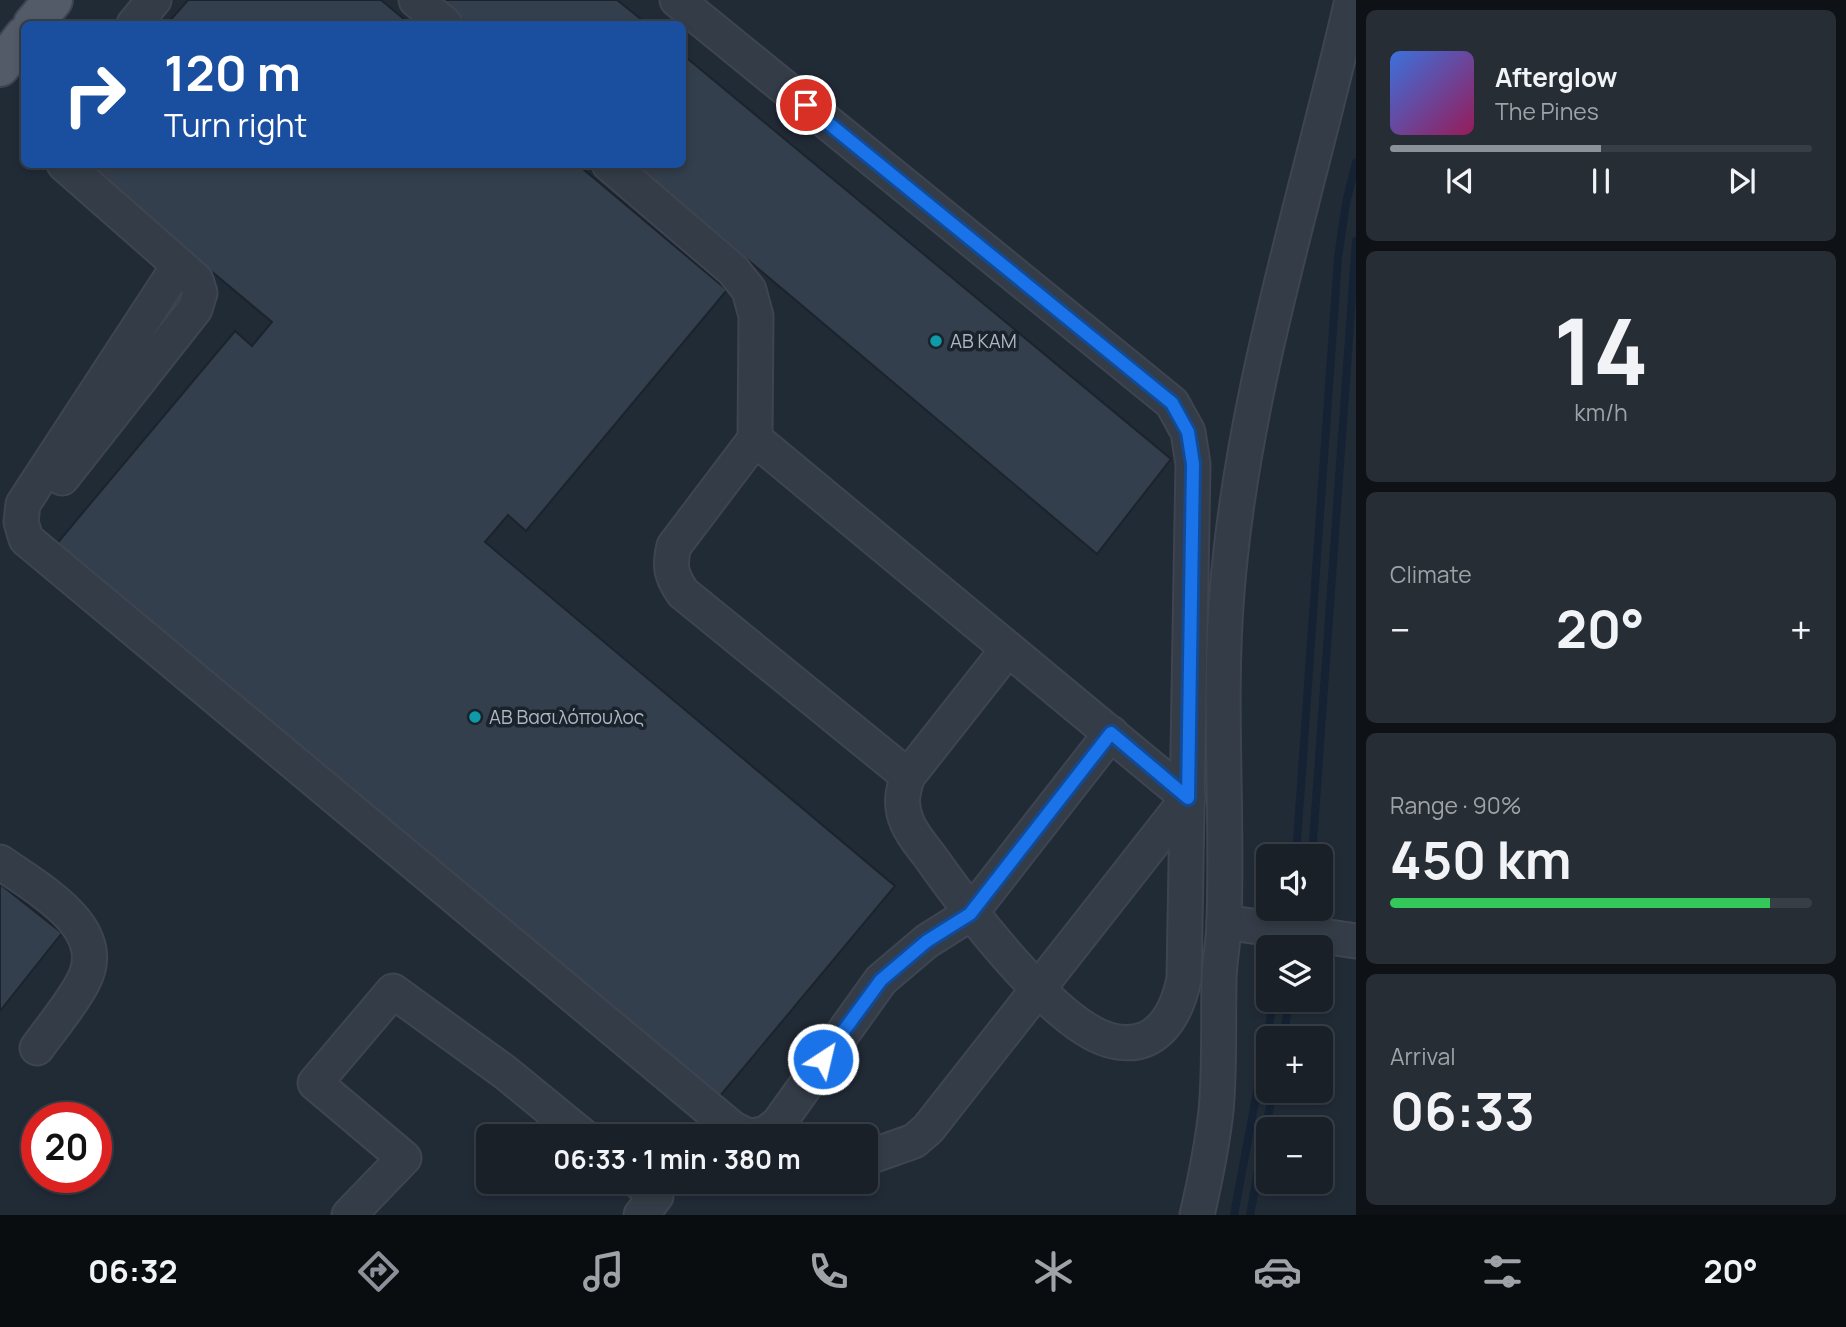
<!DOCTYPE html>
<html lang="en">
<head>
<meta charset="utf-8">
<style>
	body { margin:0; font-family:Manrope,sans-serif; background:#262d34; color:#f1f3f6; height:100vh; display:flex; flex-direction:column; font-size:26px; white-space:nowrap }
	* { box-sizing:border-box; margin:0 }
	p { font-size:23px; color:#9fa3a8 }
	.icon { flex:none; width:38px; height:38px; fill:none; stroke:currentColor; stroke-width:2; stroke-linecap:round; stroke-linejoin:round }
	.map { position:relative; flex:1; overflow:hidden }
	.sheet { display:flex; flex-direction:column; gap:10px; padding:10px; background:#0e1216; width:490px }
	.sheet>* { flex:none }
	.guide { position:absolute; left:21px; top:21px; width:665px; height:147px; border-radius:10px; box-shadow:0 4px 10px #0003,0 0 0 2px #373e45; background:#1a4fa0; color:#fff; overflow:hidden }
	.tools { position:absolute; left:1256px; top:844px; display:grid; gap:14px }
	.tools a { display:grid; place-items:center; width:77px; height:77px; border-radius:10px; background:#192028; box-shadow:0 4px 10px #0003,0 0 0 2px #373e45; font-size:35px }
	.speed { position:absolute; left:21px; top:1102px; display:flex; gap:14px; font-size:35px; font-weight:700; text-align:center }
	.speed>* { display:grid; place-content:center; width:91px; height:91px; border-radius:50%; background:#192028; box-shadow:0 4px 10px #0003,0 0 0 2px #373e45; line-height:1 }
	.speed .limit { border:10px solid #d22; background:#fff; color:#111 }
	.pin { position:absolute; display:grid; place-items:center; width:60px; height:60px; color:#fff; margin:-30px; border:4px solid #fff; border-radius:50%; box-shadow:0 2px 7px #0007 }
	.me { position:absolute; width:77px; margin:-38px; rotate:35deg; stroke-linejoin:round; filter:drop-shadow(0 0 5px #0008) }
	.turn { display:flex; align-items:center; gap:24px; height:147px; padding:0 28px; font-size:32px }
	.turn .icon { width:91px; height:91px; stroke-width:2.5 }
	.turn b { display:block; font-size:49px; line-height:60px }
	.big { font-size:52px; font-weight:700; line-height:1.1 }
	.sheet .tile { flex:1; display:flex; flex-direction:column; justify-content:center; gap:10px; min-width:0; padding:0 24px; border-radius:10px; background:#262d34 }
	.sheet .dial { align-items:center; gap:0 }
	.dial b { font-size:91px; line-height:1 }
	.song { display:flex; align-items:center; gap:21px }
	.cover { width:84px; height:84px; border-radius:10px; background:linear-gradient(135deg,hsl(220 70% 55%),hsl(330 70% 35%)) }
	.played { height:7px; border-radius:4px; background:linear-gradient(90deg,#8c9099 50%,#373e45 50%) }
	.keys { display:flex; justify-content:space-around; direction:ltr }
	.heat { display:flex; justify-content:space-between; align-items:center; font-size:38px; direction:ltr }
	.charge { height:10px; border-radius:5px; background:linear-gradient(90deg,#34c759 90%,#373e45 0) }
	.trip { position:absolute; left:476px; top:1124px; width:402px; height:70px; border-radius:10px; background:#192028; box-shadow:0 4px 10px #0003,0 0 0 2px #373e45; font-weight:700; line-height:70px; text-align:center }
	.tab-bar { display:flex; height:112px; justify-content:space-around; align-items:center; background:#0a0d10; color:#9fa3a8 }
	.tab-bar .icon { width:49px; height:49px }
	.tab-bar .active { color:#8c9099 }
	.tab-bar b { font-size:32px; color:#f1f3f6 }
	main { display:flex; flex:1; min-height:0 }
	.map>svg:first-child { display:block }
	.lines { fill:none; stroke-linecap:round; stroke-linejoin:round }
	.stream { stroke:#152233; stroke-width:8 }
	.building { fill:#333f4d; stroke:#1c232d; stroke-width:2 }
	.minor-casing { stroke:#3e4550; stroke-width:37 }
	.major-casing { stroke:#3e4550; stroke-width:42 }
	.minor { stroke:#343c47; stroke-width:33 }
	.major { stroke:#525b67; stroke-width:38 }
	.route-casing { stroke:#114b97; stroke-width:18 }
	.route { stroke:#1a73e8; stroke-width:12 }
	.culture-dot { fill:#0f9aa8; stroke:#1a222b; stroke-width:2.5 }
	.labels { text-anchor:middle; stroke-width:7; stroke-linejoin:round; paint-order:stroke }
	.poi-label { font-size:19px; fill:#aeb7c4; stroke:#1a222b; text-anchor:start }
</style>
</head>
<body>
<main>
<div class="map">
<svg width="1356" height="1215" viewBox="0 0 1356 1215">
	<rect width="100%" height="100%" fill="#212b36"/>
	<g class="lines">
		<g class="stream">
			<path d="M1296 856 1338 258 1346 203 1356 163"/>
			<path d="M1312 856 1356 241"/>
			<path d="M1289 911 1290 908"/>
			<path d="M1306 911V908"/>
			<path d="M1283 1038 1290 999"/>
			<path d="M1234 1215 1274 999"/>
			<path d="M1250 1215 1273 1090"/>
		</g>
	</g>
	<g class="building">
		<path d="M188 0H381L410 24H167Z"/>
		<path d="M439 0H617L647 24H468Z"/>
		<path d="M682 54 1171 459 1097 554 634 164H682Z"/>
		<path d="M83 164H577L727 290 526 531 508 515 485 542 895 886 715 1102 54 547 235 331 252 346 272 322Z"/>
		<path d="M0 884 62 933 0 1011Z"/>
	</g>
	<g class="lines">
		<defs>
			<g id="minor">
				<path d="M416 0 445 24"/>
				<path d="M677 0 1172 403 1188 432 1193 464 1184 979C1176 1017 1155 1053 1109 1040 1053 1024 965 906 931 858 923 847 912 835 907 822 900 806 902 792 908 776L1008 649"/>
				<path d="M134 24 154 0"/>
				<path d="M609 164 733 270 749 290 756 316 755 439 674 546C669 566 671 576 683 593L908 776"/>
				<path d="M179 265 23 504 21 522 26 539 732 1128 748 1136"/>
				<path d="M755 439 1188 798"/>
				<path d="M62 478 195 309 200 293 196 280 64 164"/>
				<path d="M0 862C36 888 112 927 83 982 71 1005 52 1027 37 1048"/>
				<path d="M1224 922 1356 941"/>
				<path d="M753 1136 766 1133 778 1124 881 980 927 941 970 914 1111 733"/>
				<path d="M866 1158 914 1141 928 1129 1188 798"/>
				<path d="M638 1181 656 1196 641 1215"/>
				<path d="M349 1215 404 1158 315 1083 393 991 506 1073 583 1136"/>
				<path d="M1197 1215C1205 1181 1212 1146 1216 1111 1220 1069 1218 1025 1219 982 1219 961 1224 941 1224 920 1228 811 1218 701 1227 592 1243 390 1307 197 1352 0"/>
			</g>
			<g id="major">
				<path d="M33 24 53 0"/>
				<path d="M0 67 24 36"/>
			</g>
		</defs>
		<use href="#minor" class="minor-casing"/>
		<use href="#major" class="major-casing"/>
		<use href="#minor" class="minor"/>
		<use href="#major" class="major"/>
	</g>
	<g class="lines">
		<defs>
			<path id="route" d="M806 105 1172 403 1188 432 1193 464 1188 798 1111 733 970 914 927 941 881 980 823 1059"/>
		</defs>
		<use href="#route" class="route-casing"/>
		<use href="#route" class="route"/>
	</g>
	<g class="culture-dot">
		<circle cx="936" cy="341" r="7"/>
		<circle cx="475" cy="717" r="7"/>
	</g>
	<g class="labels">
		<g class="poi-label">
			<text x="950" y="348">ΑΒ ΚΑΜ</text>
			<text x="489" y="724">ΑΒ Βασιλόπουλος</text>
		</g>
	</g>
</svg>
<div class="tools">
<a><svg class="icon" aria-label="sound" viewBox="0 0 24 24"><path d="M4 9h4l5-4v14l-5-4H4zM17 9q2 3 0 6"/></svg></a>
<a><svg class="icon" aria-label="layers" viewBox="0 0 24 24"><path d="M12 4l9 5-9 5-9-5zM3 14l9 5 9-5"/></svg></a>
<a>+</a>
<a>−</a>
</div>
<div class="speed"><div class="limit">20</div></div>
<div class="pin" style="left:806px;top:105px;background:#d93025"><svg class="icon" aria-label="arrive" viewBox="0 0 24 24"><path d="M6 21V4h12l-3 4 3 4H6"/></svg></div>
<svg class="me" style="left:823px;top:1059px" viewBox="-20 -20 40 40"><circle r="17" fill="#1a73e8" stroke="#fff" stroke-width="3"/><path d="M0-11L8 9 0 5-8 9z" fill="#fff"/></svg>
<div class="trip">06:33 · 1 min · 380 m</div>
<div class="guide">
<div class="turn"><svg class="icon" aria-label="right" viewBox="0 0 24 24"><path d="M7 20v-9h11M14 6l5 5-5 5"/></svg><div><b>120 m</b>Turn right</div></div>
</div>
</div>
<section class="sheet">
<div class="tile">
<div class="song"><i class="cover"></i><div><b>Afterglow</b><p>The Pines</p></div></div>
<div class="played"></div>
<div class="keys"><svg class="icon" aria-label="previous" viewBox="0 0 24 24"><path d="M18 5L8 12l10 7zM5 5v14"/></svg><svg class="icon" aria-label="pause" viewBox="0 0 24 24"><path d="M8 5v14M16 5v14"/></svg><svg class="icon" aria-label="next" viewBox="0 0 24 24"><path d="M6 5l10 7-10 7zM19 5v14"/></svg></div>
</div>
<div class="tile dial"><b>14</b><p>km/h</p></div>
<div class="tile"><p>Climate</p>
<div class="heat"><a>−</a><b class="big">20°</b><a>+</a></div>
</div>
<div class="tile"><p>Range · 90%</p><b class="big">450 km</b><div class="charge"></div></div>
<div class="tile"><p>Arrival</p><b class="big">06:33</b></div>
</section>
</main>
<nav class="tab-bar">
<b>06:32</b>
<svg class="icon active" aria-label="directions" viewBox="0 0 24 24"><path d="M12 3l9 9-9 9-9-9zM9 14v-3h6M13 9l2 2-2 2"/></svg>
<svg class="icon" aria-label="music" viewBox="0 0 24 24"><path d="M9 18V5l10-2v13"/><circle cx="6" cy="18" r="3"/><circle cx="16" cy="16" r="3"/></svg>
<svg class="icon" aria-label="phone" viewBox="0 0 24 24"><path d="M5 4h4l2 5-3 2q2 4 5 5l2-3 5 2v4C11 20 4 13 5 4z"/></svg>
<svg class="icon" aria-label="climate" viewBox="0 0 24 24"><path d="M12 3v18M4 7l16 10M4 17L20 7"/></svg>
<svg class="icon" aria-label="car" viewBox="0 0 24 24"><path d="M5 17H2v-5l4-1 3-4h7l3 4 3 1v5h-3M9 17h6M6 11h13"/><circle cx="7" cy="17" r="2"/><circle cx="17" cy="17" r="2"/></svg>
<svg class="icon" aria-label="filters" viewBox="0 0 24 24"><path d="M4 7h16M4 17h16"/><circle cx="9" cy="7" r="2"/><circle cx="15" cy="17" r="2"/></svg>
<b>20°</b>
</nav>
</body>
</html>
